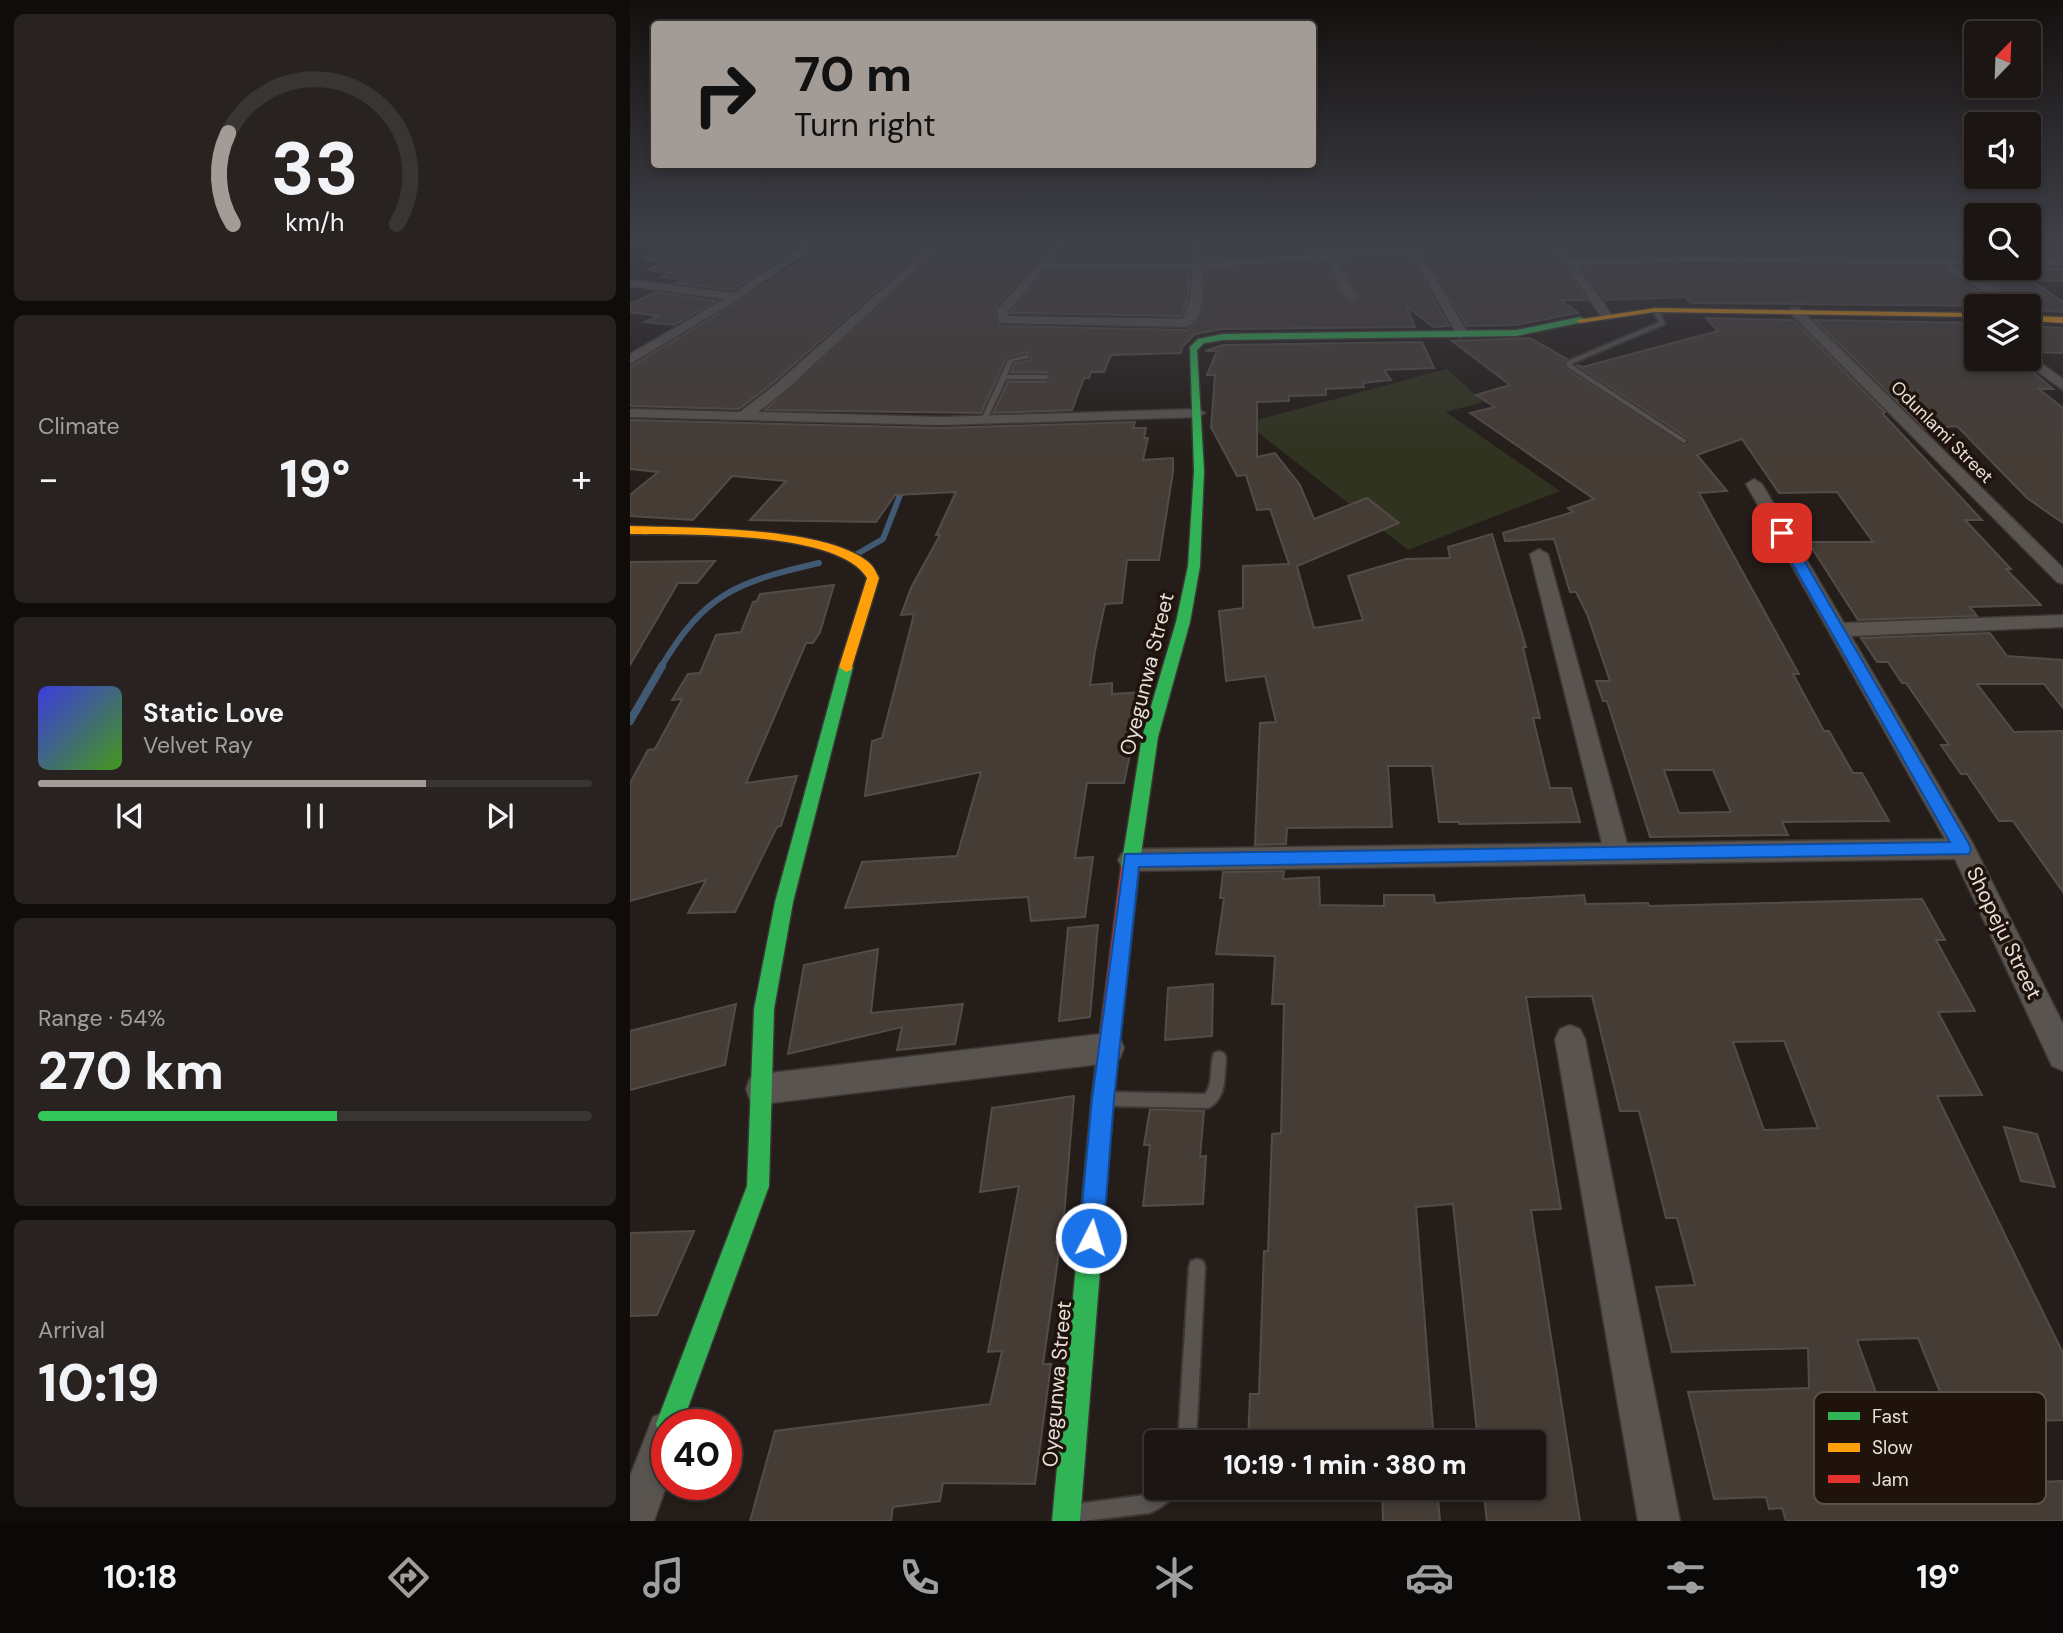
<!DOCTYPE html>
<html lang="en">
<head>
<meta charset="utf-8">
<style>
	body { margin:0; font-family:"DM Sans",sans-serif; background:#282321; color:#f1f3f6; height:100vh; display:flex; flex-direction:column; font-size:26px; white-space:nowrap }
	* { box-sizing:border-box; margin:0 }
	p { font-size:23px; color:#a09fa0 }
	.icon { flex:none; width:38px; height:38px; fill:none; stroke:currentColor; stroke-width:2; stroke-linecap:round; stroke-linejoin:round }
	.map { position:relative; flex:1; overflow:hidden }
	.panel { display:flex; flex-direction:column; gap:14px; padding:14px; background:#0f0c0a; width:630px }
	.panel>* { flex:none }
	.top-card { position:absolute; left:21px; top:21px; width:665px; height:147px; border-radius:7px; box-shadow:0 4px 10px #0003,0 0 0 2px #393533; background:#a39b96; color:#111; overflow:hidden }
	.needle { width:46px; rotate:23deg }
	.controls { position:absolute; left:1334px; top:21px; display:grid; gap:14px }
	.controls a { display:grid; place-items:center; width:77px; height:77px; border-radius:7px; background:#1b1613; box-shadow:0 4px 10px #0003,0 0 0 2px #393533; font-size:35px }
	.speed { position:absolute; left:21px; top:1409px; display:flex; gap:14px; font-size:35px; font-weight:700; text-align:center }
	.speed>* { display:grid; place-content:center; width:91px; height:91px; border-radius:50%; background:#1b1613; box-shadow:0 4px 10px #0003,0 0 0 2px #393533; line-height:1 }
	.speed .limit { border:10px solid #d22; background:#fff; color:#111 }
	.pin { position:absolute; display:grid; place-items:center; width:60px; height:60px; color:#fff; margin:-30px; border-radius:14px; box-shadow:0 4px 10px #0006 }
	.me { position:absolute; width:77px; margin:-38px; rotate:5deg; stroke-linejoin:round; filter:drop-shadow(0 0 5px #0008) }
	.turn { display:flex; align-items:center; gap:24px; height:147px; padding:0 28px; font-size:32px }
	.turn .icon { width:91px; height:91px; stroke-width:2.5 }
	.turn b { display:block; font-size:49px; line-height:60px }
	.big { font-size:52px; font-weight:800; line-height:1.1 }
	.panel .widget { flex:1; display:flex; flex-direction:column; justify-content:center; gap:10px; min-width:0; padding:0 24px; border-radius:10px; background:#282321 }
	.panel .dial { align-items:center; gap:0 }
	.dial svg { height:182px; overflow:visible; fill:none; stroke:#393533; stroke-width:7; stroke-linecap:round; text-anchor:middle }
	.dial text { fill:#f1f3f6; stroke:none }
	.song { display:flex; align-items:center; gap:21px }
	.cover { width:84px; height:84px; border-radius:10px; background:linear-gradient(135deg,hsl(240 70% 55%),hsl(100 70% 35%)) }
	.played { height:7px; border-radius:4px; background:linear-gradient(90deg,#a39b96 70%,#393533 70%) }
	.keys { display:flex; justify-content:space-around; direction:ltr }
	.heat { display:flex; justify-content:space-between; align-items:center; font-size:38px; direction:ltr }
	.charge { height:10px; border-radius:5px; background:linear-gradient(90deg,#34c759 54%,#393533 0) }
	.trip { position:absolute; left:514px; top:1430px; width:402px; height:70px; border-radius:7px; background:#1b1613; box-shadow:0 4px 10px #0003,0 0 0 2px #393533; font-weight:800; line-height:70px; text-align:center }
	.dock { display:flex; height:112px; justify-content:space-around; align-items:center; background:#0b0908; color:#a09fa0 }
	.dock .icon { width:49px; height:49px }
	.dock .current { color:#a39b96 }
	.dock b { font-size:32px; color:#f1f3f6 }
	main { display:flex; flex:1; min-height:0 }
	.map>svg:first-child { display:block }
	.green { fill:#30331f }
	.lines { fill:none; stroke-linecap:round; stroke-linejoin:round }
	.stream-far3 { stroke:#415973; stroke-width:4.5 }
	.stream-far2 { stroke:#415973; stroke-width:5 }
	.stream-far1 { stroke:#415973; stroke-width:6 }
	.stream { stroke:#415973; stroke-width:8 }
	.building { fill:#453c36; stroke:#524c48; stroke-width:2; fill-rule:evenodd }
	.lane-casing { stroke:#3c3733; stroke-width:4 }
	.street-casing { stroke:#3c3733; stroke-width:3 }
	.fast-casing { stroke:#3c3733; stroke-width:3 }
	.slow-casing { stroke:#3c3733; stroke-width:3 }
	.jam-casing { stroke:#3c3733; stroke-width:3 }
	.lane { fill:#595450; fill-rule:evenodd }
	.street { fill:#595450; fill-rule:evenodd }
	.fast { fill:#30b455; fill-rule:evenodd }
	.slow { fill:#ff9f0a; fill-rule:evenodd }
	.jam { fill:#e5322d; fill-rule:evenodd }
	.route { fill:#1a73e8; stroke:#114b97; stroke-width:2 }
	.labels { text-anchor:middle; stroke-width:7; stroke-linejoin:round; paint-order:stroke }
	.far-street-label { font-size:18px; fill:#e7dfd9; stroke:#1f130c }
	.street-label { font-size:21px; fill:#e7dfd9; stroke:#1f130c }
	.key { fill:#1f130c; stroke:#5b504a; stroke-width:2 }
	.key-label { font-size:19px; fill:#e7dfd9 }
</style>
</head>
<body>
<main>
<section class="panel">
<div class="widget dial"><svg viewBox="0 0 100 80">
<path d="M14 69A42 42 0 1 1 86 69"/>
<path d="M14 69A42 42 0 0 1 12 29" stroke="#a39b96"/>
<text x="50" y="56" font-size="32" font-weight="700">33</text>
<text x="50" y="72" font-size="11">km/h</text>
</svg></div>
<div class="widget"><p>Climate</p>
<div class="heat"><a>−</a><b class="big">19°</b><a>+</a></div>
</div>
<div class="widget">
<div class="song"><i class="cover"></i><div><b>Static Love</b><p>Velvet Ray</p></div></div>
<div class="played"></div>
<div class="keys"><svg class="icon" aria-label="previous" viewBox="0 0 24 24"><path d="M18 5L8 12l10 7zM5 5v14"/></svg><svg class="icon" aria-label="pause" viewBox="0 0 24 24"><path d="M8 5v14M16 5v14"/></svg><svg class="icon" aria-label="next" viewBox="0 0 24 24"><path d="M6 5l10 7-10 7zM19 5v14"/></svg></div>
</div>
<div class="widget"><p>Range · 54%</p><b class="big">270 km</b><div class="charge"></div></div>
<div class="widget"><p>Arrival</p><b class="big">10:19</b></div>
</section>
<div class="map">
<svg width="1433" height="1521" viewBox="0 0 1433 1521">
	<rect width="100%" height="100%" fill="#241d19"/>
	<path class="green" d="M817 369 853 402 816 412 930 491 778 550 616 423Z"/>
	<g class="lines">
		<g class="stream-far3">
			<path d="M558 242 561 263"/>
			<path d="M537 319 554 315 561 269"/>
		</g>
		<path class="stream-far2" d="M271 492 274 485"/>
		<g class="stream-far1">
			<path d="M227 554 253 539 272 490"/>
			<path d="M31 667C75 593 107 582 189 563"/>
		</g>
		<path class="stream" d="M0 721 32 666"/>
	</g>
	<g class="building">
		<path d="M56 242H76L161 251 102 290 46 283 53 280 30 277 42 273 18 270 36 262 12 259Z"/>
		<path d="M201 242H301L143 383 109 409 0 406V367L110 301Z"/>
		<path d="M319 242 422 243 365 308 369 326 557 330 565 324 573 311 576 271 694 262 713 299 722 303 729 297 711 261 775 256 786 267 819 326 803 327 776 306 785 327 593 329 565 334 552 347 551 353 481 355 474 372H461L459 378H454L442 410 363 413 378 382H416L421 378 416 372H381L385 363 401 360 400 354 396 352 376 359 351 413 135 410Z"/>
		<path d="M492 242H558L559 260H424L438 243Z"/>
		<path d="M574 242H769V245L575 259Z"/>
		<path d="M784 242H885L889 246 911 244 934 267 957 300H931L948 313 886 325 837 326Z"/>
		<path d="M947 242H1346V256L1061 253 944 257 930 244Z"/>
		<path d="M1398 242H1409L1433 257H1398Z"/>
		<path d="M1061 265 1307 268 1375 306 1061 303 1055 297 975 300 952 268Z"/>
		<path d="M1332 268H1360L1374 276 1394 275 1398 278V275L1407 274V269H1433V281L1401 280 1433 302V312L1398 310V306L1372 287Z"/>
		<path d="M415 272H559L558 295 551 316 380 313Z"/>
		<path d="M26 292 86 301 44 325 15 322 28 316 0 312V304Z"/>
		<path d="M1076 318 1163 320 1255 412 1253 414 1352 520H1335L1381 569H1376L1411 605 1340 607 1347 616 1228 620 1178 542H1243L1207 492 1149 493 1112 439 1067 455 1097 491 1069 493 1169 674H1163L1194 731H1199L1223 773H1232L1259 821 1152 822 1158 835 1020 837 977 701H973L966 681H980L957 614 946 592H940L924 539 875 541 873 533 943 512 938 508 964 499 840 413 865 407 846 395 880 385 822 341 900 338 937 359 935 368 1055 445 1057 438 946 365 953 367 1088 331ZM1034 770H1083L1101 812 1049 813Z"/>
		<path d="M1185 320 1346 323V359H1388L1423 389H1409L1433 408V523L1397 498 1327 426 1296 429 1292 426Z"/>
		<path d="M1398 326 1433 328V353L1398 352Z"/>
		<path d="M792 342 804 368 754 370 761 380 733 383 734 387 696 389V395L659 396V401L627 402V457L645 453 670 485 684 519 737 498 769 523 667 566 684 628 733 620 718 576 776 559 820 558 818 547 862 534 896 647H893L910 718H903L920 788H941L950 822 829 824V822H809L802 766H758L762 827 657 828 656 844 625 845 630 723 646 722 635 676 596 681 589 611 613 608V566L659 564 640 509 627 510 616 475 607 476 581 427 585 375H577L587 351H575L593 345Z"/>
		<path d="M0 420 311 428 505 422 503 428H516L514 438H518L513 460 543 458V472L529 560H497L492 603 475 604 465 651 460 685 482 683V694L513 692 494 783H457L445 858 463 857 455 917 401 921 398 897 215 908 232 862 327 856 351 772 235 796 242 741 252 738 284 614 271 615 281 588 310 535H306L326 492 265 495 246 522 120 520 156 481 102 476 63 520 0 516V495L28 472 0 469Z"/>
		<path d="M85 561 67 583H48L0 665V562Z"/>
		<path d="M204 585 190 632 183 643H176L116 783 167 776 151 826 147 827 105 912 58 913 76 880 0 901V783L18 750 25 749 52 699 42 700 58 674 70 673 86 635 111 632 123 602 127 601 130 594Z"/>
		<path d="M1360 633 1377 656 1433 660V708L1414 684H1347L1384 732 1433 731V892L1383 821H1369L1337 774H1331L1311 745H1319L1276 683H1272L1258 662H1247L1231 638Z"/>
		<path d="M654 871 653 879 689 877 690 905 754 906V895H804L805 903 954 895 956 904 1018 903 1019 906 1292 899 1315 940H1306L1345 1011 1308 1012 1352 1095 1307 1096 1433 1353V1420L1323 1424 1288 1338 1227 1340 1275 1473 1357 1466 1365 1484 1433 1481V1521H1156L1152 1508 1139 1509 1136 1497 1084 1499 1058 1392 1179 1388 1178 1348 1042 1352 1026 1287 1065 1285 1047 1218H1036L1009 1111H990L962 996 896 997 931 1209 901 1210 950 1521H857L853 1488H905V1442H848L823 1204 786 1207 804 1442H618L620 1394H629L634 1251H638L642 1134 651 1133 654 1004H642L645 956 586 954 594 898H590L593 872ZM1154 1041 1188 1128 1134 1130 1103 1042Z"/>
		<path d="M468 925 460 1017 429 1021 438 928Z"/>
		<path d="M248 949 241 1013 333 1004 325 1044 267 1050 272 1027 158 1054 174 965Z"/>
		<path d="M583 984 582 1036 535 1040 538 988Z"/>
		<path d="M106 1004 95 1065 0 1090V1031Z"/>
		<path d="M444 1096 434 1217 413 1364H421L405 1484 313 1483 310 1501 263 1507 261 1521H120L145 1431 360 1404 372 1351 358 1352 389 1186 350 1192 362 1108Z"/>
		<path d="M520 1109 574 1111 570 1157 576 1156 573 1204 513 1206 520 1145H514Z"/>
		<path d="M1374 1127 1407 1134 1425 1187 1391 1181Z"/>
		<path d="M64 1231 27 1315 0 1316V1233Z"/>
		<path d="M752 1488H807L810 1521H753Z"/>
	</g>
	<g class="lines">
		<defs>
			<g id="lane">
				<path d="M1398 266 1405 270V272L1375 274 1362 268H1368L1376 270H1398L1396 268H1398Z"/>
				<path d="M1025 308 1028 310 1035 324 943 363 942 365 1056 440V442L1054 443 936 366 938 361 1030 322 1022 310Z"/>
				<path d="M397 355 399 356V358L383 361 377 375H416L419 377 416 379H376L357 420 352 421 351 420 378 360Z"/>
				<path d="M589 1051 594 1053 596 1058C594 1076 597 1099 578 1108L483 1106 478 1104 476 1099 478 1094 483 1092 575 1094C584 1083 579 1066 584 1053Z"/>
				<path d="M567 1259 573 1261 575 1267 566 1442H548L559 1267 561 1261Z"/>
				<path d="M527 1486V1488H548C544 1499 530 1509 519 1513L453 1521 447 1519 445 1512 447 1505 454 1503 515 1495Z"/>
			</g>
			<g id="street">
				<path d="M148 242H191L109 299 0 364V354L94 299 0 286V280L103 293 172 247Z"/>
				<path d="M305 242H316L155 391 128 412 311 417 568 409 575 413 568 417 311 425 0 417V409L110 412 145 385Z"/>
				<path d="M426 242H436L419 263H562L561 242H571L573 262 773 247 771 242H781L797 263 839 335 829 338 788 265 776 253 707 259 727 298 721 301 715 298 696 259 573 269C574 286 576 319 557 327L369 323 367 310ZM414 269H562L561 295 553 319 378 316 377 313Z"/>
				<path d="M913 242H924L943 260 1061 256 1346 259V265H1321L1370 289 1393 306H1380L1308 265 1061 262 947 266 982 315 976 319 972 318 936 265Z"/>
				<rect x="1398" y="260" width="35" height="6"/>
				<path d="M1161 308H1169L1433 568V584L1427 582 1161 314Z"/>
				<path d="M1398 354 1433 379V390L1393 361 1398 359Z"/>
				<path d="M1124 479 1132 484 1214 623 1433 615V627L1221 636 1342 842 1433 1024V1071L1422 1066 1325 859 501 871 492 867 488 860 492 853 501 849 972 843 900 554 909 549 918 554 997 843 1315 839 1116 484Z"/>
				<path d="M940 1025 950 1029 955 1039 1050 1521H1008L925 1039 930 1029Z"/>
				<path d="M479 1033 490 1038 494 1048 490 1058 479 1063 131 1104 120 1100 116 1089 120 1078 131 1074Z"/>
				<path d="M37 1411 51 1417 54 1424H37V1484L24 1521H0V1476L23 1417Z"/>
			</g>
			<g id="fast">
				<path d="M950 317 953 318V322L886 336 593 340 574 343 567 350 574 471 570 566 560 622 528 737 509 868 506 873 500 875 494 873 491 868 512 737 546 622 558 566 564 471 560 347 568 339 593 334 886 330Z"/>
				<path d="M216 662 223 667 163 902 144 1009 139 1186 52 1424H37V1437L29 1434 26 1424 117 1186 124 1009 145 902 209 667Z"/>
				<path d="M473 1084 481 1087 484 1095 450 1521H422L462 1095 465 1087Z"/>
			</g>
			<g id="slow">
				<path d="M1025 308 1346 313V317L1025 312 950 323 946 320Z"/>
				<path d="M1398 316 1433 317V323L1398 321Z"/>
				<path d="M0 526C57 528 193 526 237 561 243 565 246 572 249 578L221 670 216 672 209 667 237 578C208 530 53 535 0 534Z"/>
			</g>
			<path id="jam" d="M500 861 506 863 509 868 484 1095 481 1103 473 1106 465 1103 462 1095 491 868 494 863Z"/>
		</defs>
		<use href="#lane" class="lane-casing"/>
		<use href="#street" class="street-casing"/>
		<use href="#fast" class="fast-casing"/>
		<use href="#slow" class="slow-casing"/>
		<use href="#jam" class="jam-casing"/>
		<use href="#lane" class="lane"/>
		<use href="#street" class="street"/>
		<use href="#fast" class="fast"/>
		<use href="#slow" class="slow"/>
		<use href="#jam" class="jam"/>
	</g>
	<linearGradient id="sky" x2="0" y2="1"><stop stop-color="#14100e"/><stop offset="0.53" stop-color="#3f4049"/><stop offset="1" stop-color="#3f4049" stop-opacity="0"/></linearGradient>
	<rect width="1433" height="455" fill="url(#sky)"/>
	<path class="route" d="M1152 529 1158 533 1339 844 1341 849 1339 854 509 867 484 1099 473 1238 469 1246 461 1250 452 1246 449 1238 462 1099 495 854 1320 842 1145 533Z"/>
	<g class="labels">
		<g class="far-street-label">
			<text transform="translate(1312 432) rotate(45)" y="6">Odunlami Street</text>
		</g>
		<g class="street-label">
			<text transform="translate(517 674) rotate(-76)" y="7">Oyegunwa Street</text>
			<text transform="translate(1374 933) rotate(64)" y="7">Shopeju Street</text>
			<text transform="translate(427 1384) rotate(-85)" y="7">Oyegunwa Street</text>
		</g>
	</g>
	<rect x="1184" y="1392" width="232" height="112" rx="10" class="key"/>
	<rect x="1198" y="1412" width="32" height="8" fill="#30b455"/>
	<rect x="1198" y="1443" width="32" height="9" fill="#ff9f0a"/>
	<rect x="1198" y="1475" width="32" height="8" fill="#e5322d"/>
	<g class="key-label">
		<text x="1242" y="1423">Fast</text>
		<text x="1242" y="1454">Slow</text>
		<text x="1242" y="1486">Jam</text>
	</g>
</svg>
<div class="controls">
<a><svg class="needle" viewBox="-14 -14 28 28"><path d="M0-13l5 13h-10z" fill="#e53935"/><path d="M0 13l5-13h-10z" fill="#a09fa0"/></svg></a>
<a><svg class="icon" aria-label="sound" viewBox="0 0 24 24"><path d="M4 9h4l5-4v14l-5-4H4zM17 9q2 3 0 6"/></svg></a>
<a><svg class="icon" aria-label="search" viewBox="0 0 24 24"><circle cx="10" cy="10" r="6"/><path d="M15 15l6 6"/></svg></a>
<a><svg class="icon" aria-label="layers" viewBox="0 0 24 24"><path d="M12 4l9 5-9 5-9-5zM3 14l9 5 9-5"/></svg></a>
</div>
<div class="speed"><div class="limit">40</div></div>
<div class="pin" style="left:1152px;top:533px;background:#d93025"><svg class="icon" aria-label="arrive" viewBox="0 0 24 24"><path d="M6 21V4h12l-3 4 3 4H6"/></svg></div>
<svg class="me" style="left:461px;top:1238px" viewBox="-20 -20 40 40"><circle r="17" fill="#1a73e8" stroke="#fff" stroke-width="3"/><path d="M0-11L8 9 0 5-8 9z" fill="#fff"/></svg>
<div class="trip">10:19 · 1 min · 380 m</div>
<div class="top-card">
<div class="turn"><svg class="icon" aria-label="right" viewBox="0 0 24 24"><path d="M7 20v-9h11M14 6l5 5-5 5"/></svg><div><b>70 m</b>Turn right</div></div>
</div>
</div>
</main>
<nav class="dock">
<b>10:18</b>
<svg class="icon current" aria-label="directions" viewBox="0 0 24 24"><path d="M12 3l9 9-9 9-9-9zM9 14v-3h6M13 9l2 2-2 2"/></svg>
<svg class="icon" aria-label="music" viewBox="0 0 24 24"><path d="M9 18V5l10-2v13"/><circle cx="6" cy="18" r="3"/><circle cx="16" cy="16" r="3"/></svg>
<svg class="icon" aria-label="phone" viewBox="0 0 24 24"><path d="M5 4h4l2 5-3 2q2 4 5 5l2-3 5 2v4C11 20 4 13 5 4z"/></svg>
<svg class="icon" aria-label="climate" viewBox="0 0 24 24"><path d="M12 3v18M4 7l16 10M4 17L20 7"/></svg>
<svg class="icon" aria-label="car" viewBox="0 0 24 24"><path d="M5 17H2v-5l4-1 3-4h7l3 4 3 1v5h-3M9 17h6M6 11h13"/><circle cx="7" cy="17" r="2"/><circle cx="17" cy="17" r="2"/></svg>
<svg class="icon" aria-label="filters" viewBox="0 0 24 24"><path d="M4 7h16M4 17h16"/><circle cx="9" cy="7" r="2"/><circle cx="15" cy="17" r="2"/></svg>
<b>19°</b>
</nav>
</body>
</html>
